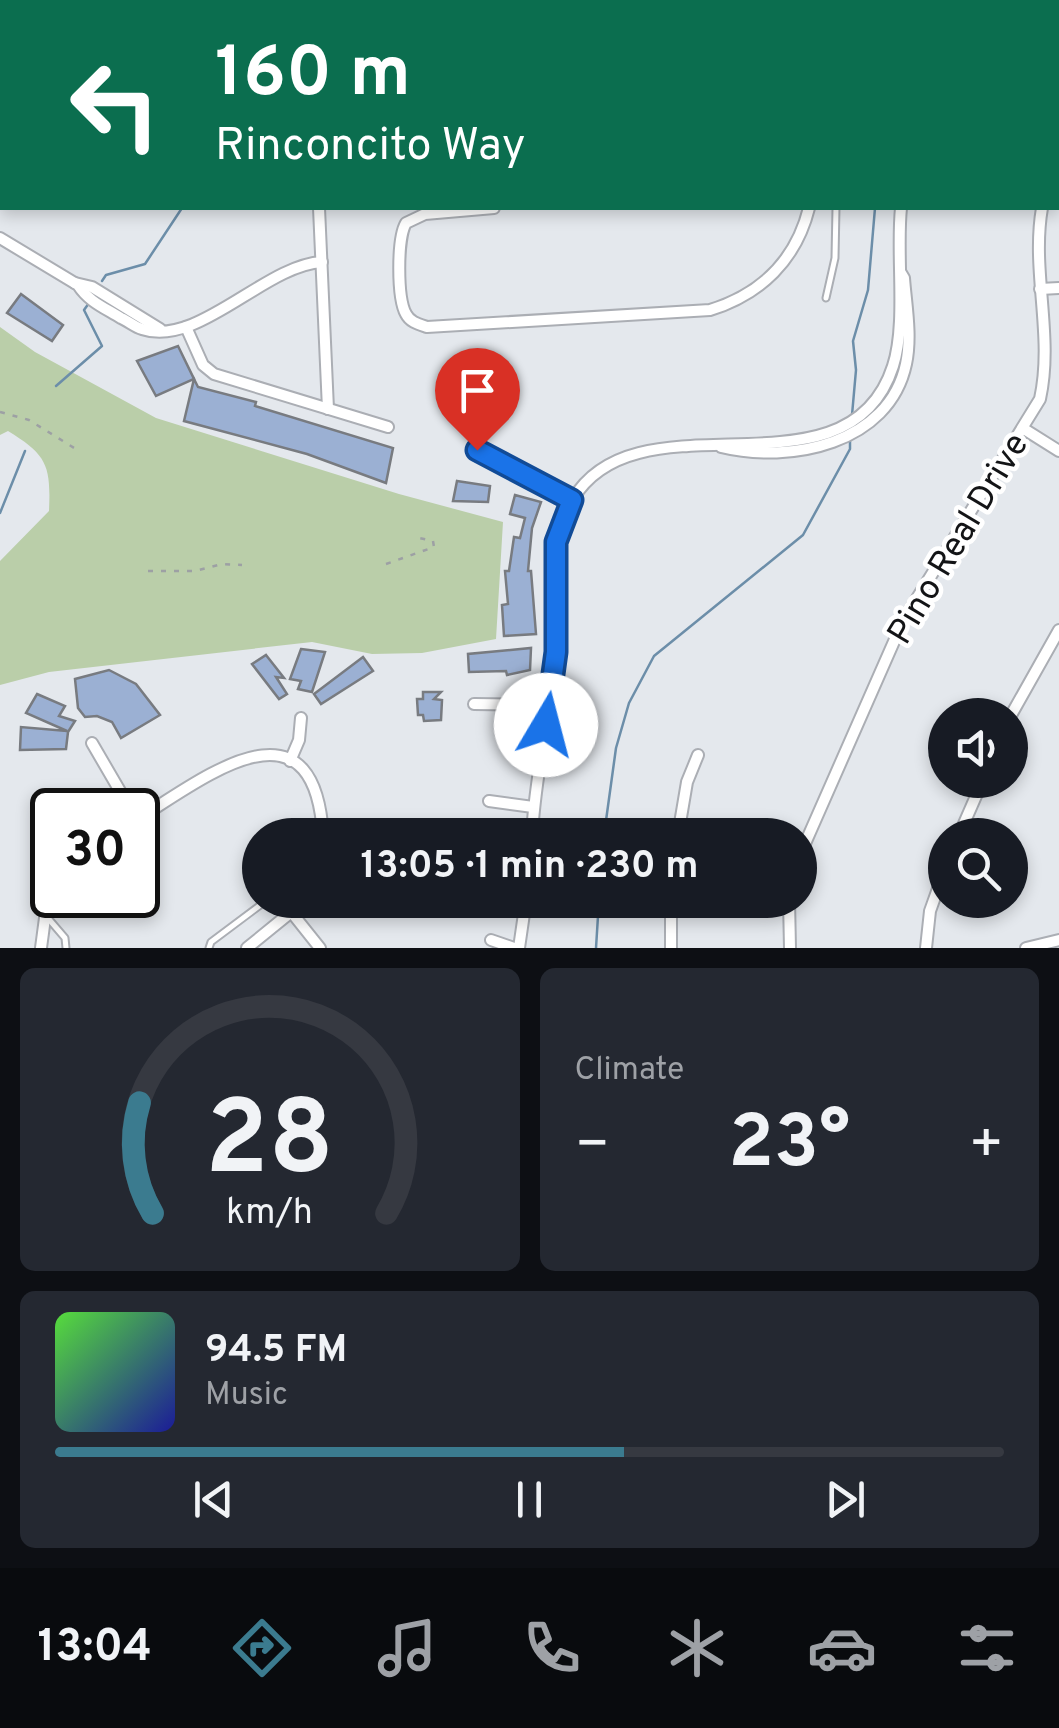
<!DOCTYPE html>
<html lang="en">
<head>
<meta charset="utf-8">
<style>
	body { margin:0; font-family:Overpass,sans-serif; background:#242831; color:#f1f3f6; height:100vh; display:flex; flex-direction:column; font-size:38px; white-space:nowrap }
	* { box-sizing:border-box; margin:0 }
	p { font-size:32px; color:#9ea1a6 }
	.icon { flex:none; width:55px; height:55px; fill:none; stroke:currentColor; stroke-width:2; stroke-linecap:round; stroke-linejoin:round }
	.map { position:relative; height:948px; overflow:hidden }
	.sheet { display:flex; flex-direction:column; gap:20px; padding:20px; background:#0d0f14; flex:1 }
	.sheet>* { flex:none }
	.guide { position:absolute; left:0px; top:0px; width:1060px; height:210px; box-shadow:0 5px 15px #0003; background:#0b6e4f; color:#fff; overflow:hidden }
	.controls { position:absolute; left:928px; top:698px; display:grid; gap:20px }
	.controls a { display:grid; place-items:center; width:100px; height:100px; border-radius:50%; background:#171b24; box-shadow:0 5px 15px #0003; font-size:50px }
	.speed { position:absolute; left:30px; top:788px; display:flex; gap:20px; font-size:50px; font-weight:700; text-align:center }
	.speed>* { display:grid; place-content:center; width:130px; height:130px; border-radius:50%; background:#171b24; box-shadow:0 5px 15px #0003; line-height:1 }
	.speed .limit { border:5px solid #111; border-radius:15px; background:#fff; color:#111 }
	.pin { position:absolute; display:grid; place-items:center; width:85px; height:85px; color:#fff; margin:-102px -42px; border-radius:50% 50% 50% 0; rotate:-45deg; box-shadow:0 0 10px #0007 }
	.pin .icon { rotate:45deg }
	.me { position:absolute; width:110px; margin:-55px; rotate:8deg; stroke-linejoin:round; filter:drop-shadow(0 0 8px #0008) }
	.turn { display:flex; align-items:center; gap:35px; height:210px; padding:0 50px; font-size:45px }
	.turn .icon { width:130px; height:130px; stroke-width:2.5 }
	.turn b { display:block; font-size:70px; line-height:85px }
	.big { font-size:75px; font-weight:700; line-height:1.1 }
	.sheet .tile { flex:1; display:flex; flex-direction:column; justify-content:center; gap:15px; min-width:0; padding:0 35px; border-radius:15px; background:#242831 }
	.sheet .dial { align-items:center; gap:0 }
	.dial svg { height:260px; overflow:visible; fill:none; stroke:#363941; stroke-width:7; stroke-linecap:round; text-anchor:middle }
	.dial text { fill:#f1f3f6; stroke:none }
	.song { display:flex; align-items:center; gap:30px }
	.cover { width:120px; height:120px; border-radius:15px; background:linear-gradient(135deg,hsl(110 70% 55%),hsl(240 70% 35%)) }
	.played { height:10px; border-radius:5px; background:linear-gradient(90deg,#3b7b8f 60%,#363941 60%) }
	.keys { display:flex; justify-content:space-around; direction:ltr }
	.heat { display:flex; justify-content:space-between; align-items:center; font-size:55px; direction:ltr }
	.sheet .tiles { flex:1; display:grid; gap:20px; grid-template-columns:1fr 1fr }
	.tile:last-child { grid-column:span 2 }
	.trip { position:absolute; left:242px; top:818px; width:575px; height:100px; border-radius:50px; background:#171b24; box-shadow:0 5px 15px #0003; font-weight:700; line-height:100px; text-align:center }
	.tab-bar { display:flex; height:160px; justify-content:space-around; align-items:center; background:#090b0e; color:#9ea1a6 }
	.tab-bar .icon { width:70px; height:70px }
	.tab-bar .selected { color:#3b7b8f }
	.tab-bar b { font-size:45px; color:#f1f3f6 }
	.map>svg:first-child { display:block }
	.green { fill:#bacea9 }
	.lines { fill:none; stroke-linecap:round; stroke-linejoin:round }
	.stream { stroke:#6c8ea9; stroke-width:2.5 }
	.building { fill:#9bb0d3; stroke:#787b80; stroke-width:2.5 }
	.lane-casing { stroke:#abaeb4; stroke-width:9 }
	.street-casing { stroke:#abaeb4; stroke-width:14 }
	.secondary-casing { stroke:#abaeb4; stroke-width:18 }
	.path { stroke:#9da0a4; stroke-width:2.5; stroke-dasharray:5 8; stroke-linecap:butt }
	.lane { stroke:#fff; stroke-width:5 }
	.street { stroke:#fff; stroke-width:10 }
	.secondary { stroke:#fff; stroke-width:14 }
	.route-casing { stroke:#114b97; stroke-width:25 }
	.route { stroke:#1a73e8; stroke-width:18 }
	.labels { text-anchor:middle; stroke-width:9; stroke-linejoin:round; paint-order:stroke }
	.street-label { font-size:35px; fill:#131416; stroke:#fff }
</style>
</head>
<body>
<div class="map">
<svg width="1059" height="948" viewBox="0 0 1059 948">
	<rect width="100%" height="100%" fill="#e4e8ed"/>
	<path class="green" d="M0 327 35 352 156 418 399 494 503 522 496 639 422 653 372 654 312 642 49 672 0 685V561L49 511C51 465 47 455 8 431L0 435Z"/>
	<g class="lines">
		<g class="stream">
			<path d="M946 2 947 0"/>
			<path d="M102 281 106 275 145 264 182 208"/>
			<path d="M56 386 102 346 84 310 89 303"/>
			<path d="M852 415 856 370 853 341 868 290 875 208"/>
			<path d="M0 513 25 451"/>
			<path d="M604 835 616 748 629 703 654 656 803 535 850 449V438"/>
			<path d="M596 948 599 900"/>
		</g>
	</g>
	<g class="building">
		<path d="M21 294 63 325 52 341 7 313Z"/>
		<path d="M178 346 194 379 156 396 137 361Z"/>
		<path d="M194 379 198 387 256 402 255 406 393 448 386 483 307 454 184 421Z"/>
		<path d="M457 481 490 486 488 502 453 501Z"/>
		<path d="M515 495 541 502 532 528 528 571H531L536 634 504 636 502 605 508 604 505 571H509L514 537 520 538 525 518 510 514Z"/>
		<path d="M531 648 530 670 507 675 506 671 469 672 468 654Z"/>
		<path d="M301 649 325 652 312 692 298 689 301 681 290 679Z"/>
		<path d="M266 655 284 678 276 677 287 694 279 699 252 664Z"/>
		<path d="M363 657 373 671 321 704 314 694Z"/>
		<path d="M109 670 136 684 160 715 121 738 112 722 97 716 85 717 78 708 75 679Z"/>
		<path d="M423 692H441L434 699 442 700 441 720 424 721 423 715H418L417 699H423Z"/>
		<path d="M37 694 65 706 59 716 75 721 68 732 66 749 20 750 21 727 67 731 26 713Z"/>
	</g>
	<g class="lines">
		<defs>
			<g id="lane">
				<path d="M626 0 627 2"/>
				<path d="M489 2V0"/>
				<path d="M501 2V0"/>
				<path d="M826 298 835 258 836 208"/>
				<path d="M283 900 300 903"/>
				<path d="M47 917 65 938 66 948"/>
				<path d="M209 948 211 942 267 900"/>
			</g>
			<g id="street">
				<path d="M774 0 775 2"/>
				<path d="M784 0 785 2"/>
				<path d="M78 2 80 0"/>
				<path d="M417 2 418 0"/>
				<path d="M983 2 985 0"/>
				<path d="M0 144 2 137"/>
				<path d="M1058 145 1059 141"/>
				<path d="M319 208 328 409"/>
				<path d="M494 208 425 214 406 223C397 238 397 298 406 314 410 322 418 324 427 327L710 310C761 294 796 260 809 208"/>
				<path d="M0 238 78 285C89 302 105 308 121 318 128 321 135 327 142 329 198 348 265 265 322 262"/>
				<path d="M75 283 92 287 160 329"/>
				<path d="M1040 289 1059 288"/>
				<path d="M186 327 203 365 214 374 388 427"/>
				<path d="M1024 429 1059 451"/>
				<path d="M721 447C790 464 889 444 906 364 912 336 906 305 904 278L901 273"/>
				<path d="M477 449 572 500"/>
				<path d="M474 704 548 705"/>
				<path d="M1010 717 1059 630"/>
				<path d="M92 743 131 810"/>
				<path d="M290 761 299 740 301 718"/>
				<path d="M489 801 533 807"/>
				<path d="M138 819C205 777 314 691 323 835"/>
				<path d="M532 835C535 774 550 715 556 655 560 602 543 548 573 499 639 389 848 507 893 366 907 323 896 255 901 208"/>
				<path d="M678 835 687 782 698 755"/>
				<path d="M959 835 983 780"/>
				<path d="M800 855 903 621 1040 399C1054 336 1031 271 1042 208"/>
				<path d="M671 900V948"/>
				<path d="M789 900 790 948"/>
				<path d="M292 913 320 948"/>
				<path d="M491 940 514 948"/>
				<path d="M41 948 47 903 52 890"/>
				<path d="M247 948 306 900"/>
				<path d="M519 948 526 900"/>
				<path d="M926 948 930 911 945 869"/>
				<path d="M1026 948 1059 940"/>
			</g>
			<g id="secondary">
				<path d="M177 0 182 2"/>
				<path d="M386 0 399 2"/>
				<path d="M306 2 316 0"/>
				<path d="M678 2 686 0"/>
			</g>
		</defs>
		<use href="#lane" class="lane-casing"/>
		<use href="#street" class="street-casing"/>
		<use href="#secondary" class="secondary-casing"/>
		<g class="path">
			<path d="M0 412 29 420 79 451"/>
			<path d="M386 564 434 547 433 541 419 538"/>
			<path d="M148 571H195L222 564 242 565"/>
		</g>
		<use href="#lane" class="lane"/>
		<use href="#street" class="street"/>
		<use href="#secondary" class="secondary"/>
	</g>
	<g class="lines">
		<defs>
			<path id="route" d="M477 450 572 500 556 542V652L546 725"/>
		</defs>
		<use href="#route" class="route-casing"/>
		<use href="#route" class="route"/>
	</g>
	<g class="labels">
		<g class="street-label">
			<text transform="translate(957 538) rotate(-59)" y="12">Pino Real Drive</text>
		</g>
	</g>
</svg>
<div class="controls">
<a><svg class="icon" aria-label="sound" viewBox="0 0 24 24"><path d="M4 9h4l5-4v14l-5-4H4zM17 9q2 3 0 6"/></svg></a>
<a><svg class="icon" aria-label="search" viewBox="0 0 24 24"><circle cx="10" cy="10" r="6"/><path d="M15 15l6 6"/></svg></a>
</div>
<div class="speed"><div class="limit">30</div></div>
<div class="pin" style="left:477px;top:450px;background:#d93025"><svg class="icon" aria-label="arrive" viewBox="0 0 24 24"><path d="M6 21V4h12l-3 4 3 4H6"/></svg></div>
<svg class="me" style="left:546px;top:725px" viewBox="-20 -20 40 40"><circle r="19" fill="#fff"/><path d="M0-13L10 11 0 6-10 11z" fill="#1a73e8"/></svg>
<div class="trip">13:05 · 1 min · 230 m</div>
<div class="guide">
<div class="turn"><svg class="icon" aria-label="left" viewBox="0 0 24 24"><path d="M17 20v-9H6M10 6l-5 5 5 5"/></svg><div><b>160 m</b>Rinconcito Way</div></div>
</div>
</div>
<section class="sheet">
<div class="tiles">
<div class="tile dial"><svg viewBox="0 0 100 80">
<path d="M14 69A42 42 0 1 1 86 69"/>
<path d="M14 69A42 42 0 0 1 10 35" stroke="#3b7b8f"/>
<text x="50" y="56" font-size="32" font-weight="700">28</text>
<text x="50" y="72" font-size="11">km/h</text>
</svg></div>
<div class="tile"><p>Climate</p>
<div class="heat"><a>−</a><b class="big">23°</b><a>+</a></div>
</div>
<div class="tile">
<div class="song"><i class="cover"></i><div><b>94.5 FM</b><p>Music</p></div></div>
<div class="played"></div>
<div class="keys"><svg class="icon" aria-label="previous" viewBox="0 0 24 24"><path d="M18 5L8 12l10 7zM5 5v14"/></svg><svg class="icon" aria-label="pause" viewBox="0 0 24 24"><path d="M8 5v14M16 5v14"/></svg><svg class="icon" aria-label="next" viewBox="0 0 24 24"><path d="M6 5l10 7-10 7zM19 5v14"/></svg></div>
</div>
</div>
</section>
<nav class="tab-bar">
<b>13:04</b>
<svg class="icon selected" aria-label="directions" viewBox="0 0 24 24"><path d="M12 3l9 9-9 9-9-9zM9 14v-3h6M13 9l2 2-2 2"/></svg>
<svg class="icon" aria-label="music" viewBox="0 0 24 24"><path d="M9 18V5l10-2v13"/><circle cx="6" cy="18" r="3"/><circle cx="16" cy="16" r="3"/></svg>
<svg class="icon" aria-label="phone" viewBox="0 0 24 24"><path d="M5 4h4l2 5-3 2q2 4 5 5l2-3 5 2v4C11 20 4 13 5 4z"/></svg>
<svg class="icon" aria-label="climate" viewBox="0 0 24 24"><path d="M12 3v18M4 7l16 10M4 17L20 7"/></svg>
<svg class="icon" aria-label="car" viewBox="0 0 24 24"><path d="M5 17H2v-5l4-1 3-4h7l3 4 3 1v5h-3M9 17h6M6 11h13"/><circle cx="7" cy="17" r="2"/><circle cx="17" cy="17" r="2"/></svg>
<svg class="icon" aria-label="filters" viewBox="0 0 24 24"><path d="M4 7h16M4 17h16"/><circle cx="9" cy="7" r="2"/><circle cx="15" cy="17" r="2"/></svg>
</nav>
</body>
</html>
